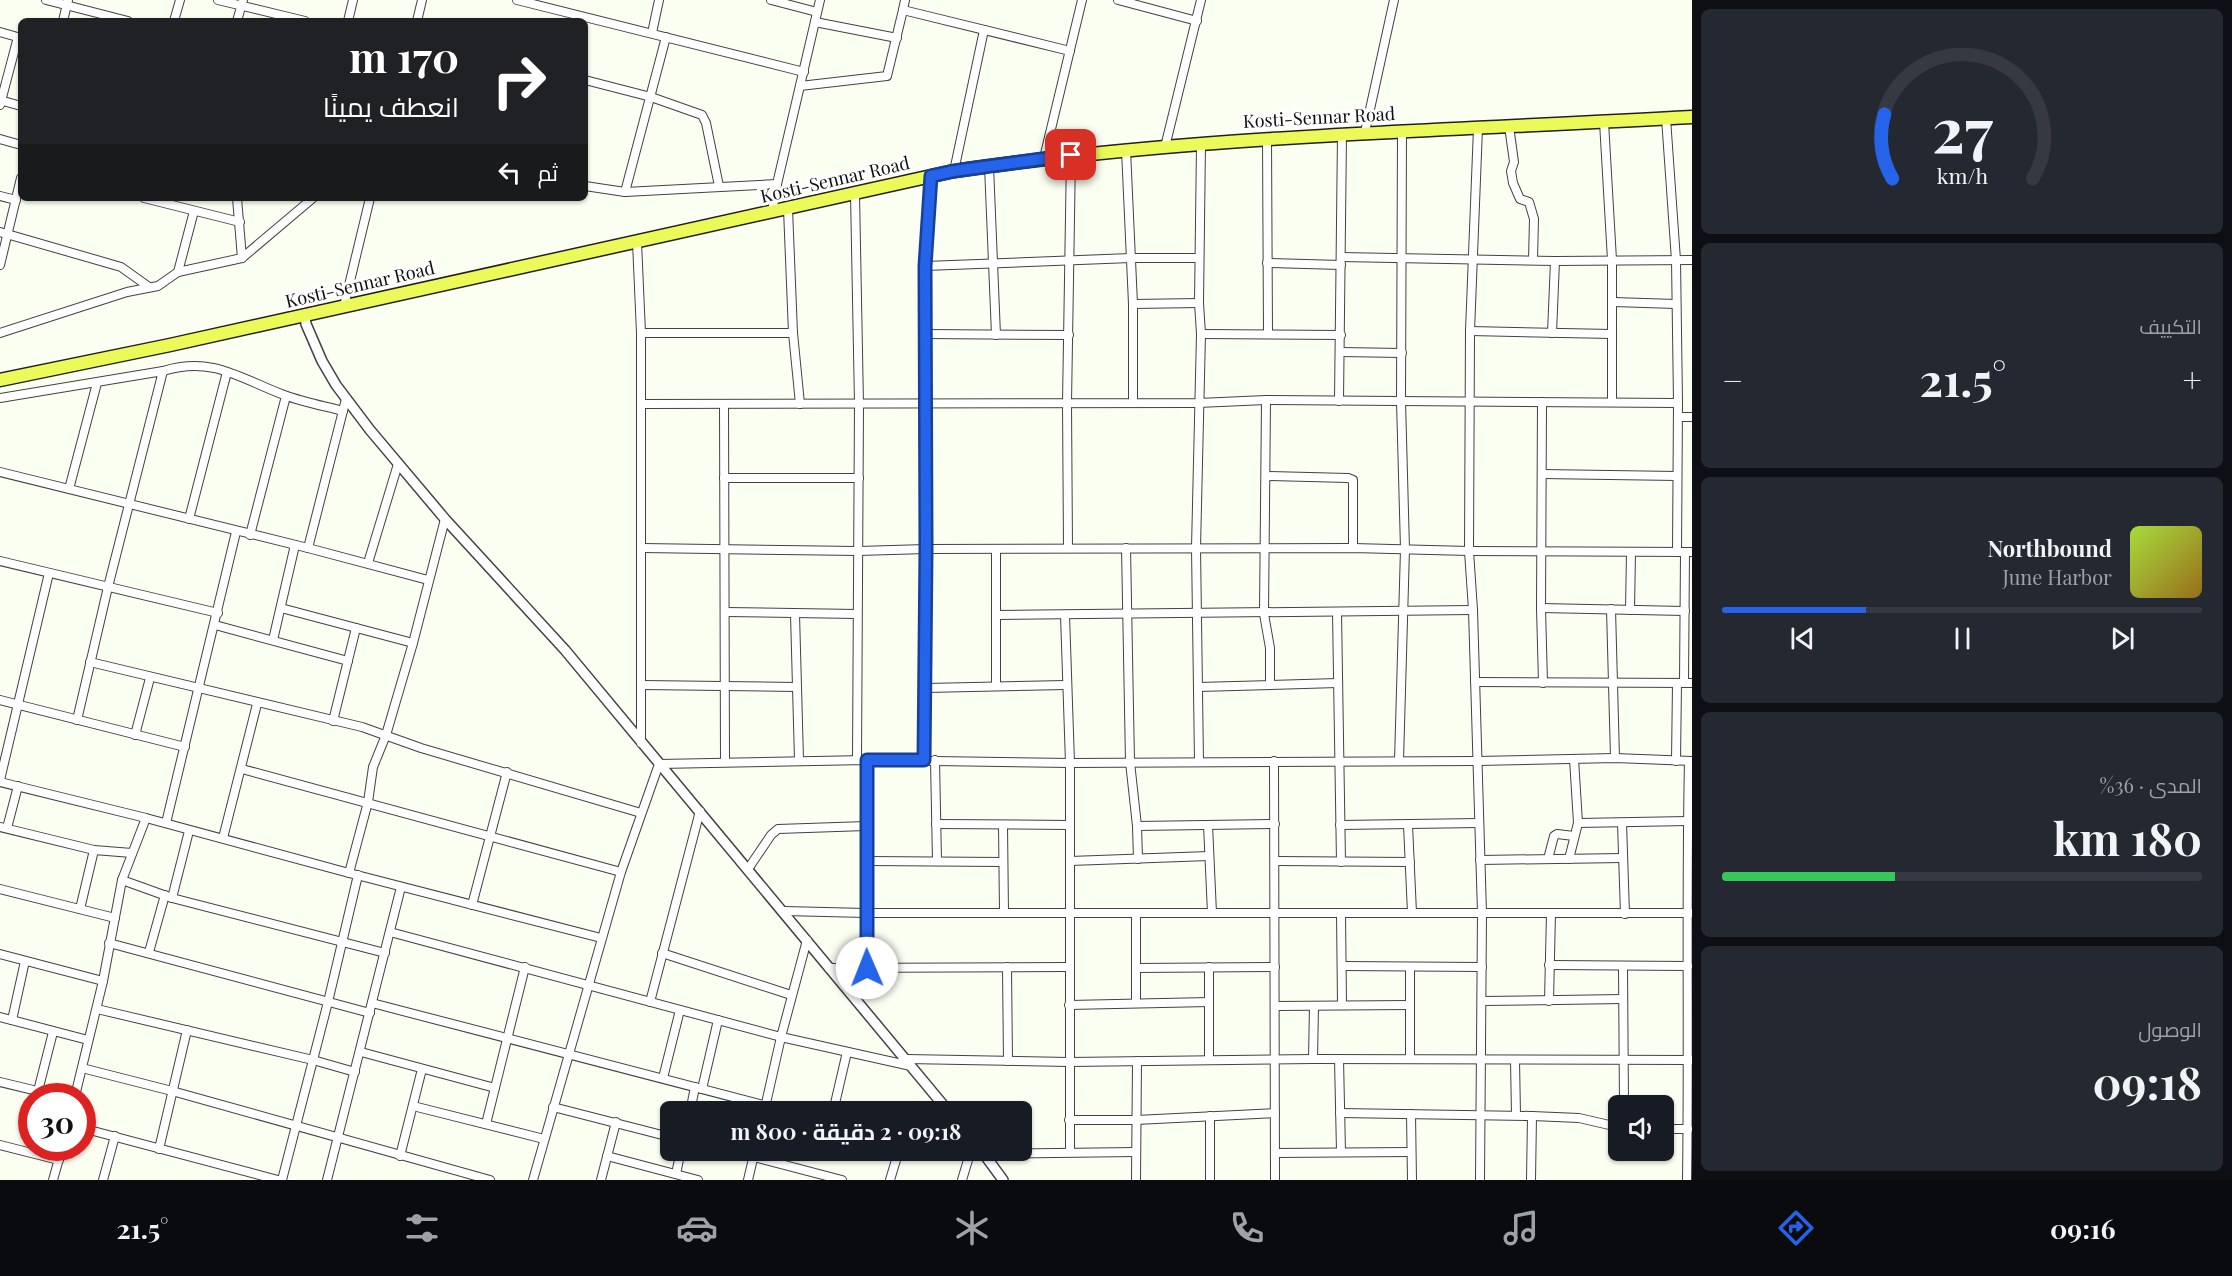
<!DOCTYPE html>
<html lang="ar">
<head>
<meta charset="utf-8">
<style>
	body { margin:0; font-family:"Playfair Display",Cairo,serif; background:#242831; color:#f1f3f6; direction:rtl; height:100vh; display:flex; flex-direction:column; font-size:22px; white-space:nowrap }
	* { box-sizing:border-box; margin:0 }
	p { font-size:20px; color:#9ea1a6 }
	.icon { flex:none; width:33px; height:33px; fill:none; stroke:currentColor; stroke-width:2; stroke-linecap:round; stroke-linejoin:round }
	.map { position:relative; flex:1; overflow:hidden; direction:ltr }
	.panel { display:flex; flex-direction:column; gap:9px; padding:9px; background:#0d0f14; width:540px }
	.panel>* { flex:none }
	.banner { position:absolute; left:18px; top:18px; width:570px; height:183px; border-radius:9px; box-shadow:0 2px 4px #0004; direction:rtl; background:#202124; color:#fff; overflow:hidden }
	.fabs { position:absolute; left:1608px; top:1095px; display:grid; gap:12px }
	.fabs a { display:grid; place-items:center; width:66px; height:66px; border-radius:9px; background:#171b24; box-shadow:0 2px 4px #0004; font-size:30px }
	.speed { position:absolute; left:18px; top:1083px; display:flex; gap:12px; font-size:30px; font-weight:700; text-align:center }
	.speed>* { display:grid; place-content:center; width:78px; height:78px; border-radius:50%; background:#171b24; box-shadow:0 2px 4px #0004; line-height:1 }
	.speed .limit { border:9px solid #d22; background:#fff; color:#111 }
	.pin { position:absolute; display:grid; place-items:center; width:51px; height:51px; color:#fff; margin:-26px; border-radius:12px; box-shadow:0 3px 9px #0006 }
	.me { position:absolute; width:66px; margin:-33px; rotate:359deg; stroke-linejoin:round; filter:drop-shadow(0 0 4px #0008) }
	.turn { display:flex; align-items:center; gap:21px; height:126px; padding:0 30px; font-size:27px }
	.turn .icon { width:78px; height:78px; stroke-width:2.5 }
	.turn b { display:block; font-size:42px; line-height:51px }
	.then { display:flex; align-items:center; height:57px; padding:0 30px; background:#0003; gap:12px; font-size:22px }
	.big { font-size:45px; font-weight:700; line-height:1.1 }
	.panel .card { flex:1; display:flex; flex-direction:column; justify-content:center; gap:9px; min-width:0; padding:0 21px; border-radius:9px; background:#242831 }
	.panel .dial { align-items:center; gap:0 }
	.dial svg { height:156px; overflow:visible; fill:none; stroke:#363941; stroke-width:7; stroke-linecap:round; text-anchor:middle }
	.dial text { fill:#f1f3f6; stroke:none }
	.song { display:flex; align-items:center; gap:18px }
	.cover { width:72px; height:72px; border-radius:9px; background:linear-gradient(135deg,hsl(80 70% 55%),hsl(40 70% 35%)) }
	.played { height:6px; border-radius:3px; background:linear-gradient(90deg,#2563eb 30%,#363941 30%) }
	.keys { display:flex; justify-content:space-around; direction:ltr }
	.heat { display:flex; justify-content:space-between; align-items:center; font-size:33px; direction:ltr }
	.charge { height:9px; border-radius:4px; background:linear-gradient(90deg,#34c759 36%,#363941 0) }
	.trip { position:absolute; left:660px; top:1101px; width:372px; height:60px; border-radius:9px; background:#171b24; box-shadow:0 2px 4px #0004; font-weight:700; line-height:60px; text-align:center; direction:rtl }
	.dock { display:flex; height:96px; justify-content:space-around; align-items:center; background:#090b0e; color:#9ea1a6 }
	.dock .icon { width:42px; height:42px }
	.dock .current { color:#2563eb }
	.dock b { font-size:27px; color:#f1f3f6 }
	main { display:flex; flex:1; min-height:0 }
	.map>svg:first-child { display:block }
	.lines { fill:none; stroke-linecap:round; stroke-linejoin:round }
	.minor-casing { stroke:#424242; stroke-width:10 }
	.tertiary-casing { stroke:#424242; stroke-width:12 }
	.trunk-casing { stroke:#202020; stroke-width:15 }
	.minor { stroke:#fff; stroke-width:8 }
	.tertiary { stroke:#fff; stroke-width:9 }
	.trunk { stroke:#ecfa59; stroke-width:12 }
	.route-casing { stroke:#184099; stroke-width:15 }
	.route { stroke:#2563eb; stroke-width:10 }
	.labels { text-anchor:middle; stroke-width:6; stroke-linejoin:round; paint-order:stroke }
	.street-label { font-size:18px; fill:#0f0f0f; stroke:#fff }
</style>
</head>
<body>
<main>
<section class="panel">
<div class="card dial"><svg viewBox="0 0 100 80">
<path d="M14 69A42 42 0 1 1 86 69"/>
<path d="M14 69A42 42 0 0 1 10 36" stroke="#2563eb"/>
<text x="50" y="56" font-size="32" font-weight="700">27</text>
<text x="50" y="72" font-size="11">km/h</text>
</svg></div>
<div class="card"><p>التكييف</p>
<div class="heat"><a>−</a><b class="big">21.5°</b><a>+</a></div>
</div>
<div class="card">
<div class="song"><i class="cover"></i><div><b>Northbound</b><p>June Harbor</p></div></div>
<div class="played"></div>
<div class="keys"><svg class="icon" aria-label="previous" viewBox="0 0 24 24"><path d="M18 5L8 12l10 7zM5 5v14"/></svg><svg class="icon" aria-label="pause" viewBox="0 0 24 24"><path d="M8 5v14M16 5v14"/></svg><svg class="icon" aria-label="next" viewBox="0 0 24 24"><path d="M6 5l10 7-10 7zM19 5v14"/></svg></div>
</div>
<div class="card"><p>المدى · 36%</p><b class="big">180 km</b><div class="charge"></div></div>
<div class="card"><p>الوصول</p><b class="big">09:18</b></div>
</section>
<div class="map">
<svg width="1692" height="1180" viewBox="0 0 1692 1180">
	<rect width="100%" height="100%" fill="#fbfff2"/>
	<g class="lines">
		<defs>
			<g id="minor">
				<path d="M46 0 128 21"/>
				<path d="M218 0 305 21"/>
				<path d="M517 0 804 72"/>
				<path d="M771 0 817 12"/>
				<path d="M905 0 903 10 1070 51"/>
				<path d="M1118 0 1197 21"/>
				<path d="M63 21 68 0"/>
				<path d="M174 21 180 0"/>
				<path d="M237 21 243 0"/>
				<path d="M348 21 353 0"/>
				<path d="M417 21 422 0"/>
				<path d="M815 22 897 38"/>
				<path d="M0 32 21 38"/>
				<path d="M652 33 659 0"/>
				<path d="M585 80 651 97 702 115 706 123 719 186"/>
				<path d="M800 86 887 76 903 10"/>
				<path d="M0 100 21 106"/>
				<path d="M0 105 18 37"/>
				<path d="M1666 118 1676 260 1678 403 1677 552"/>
				<path d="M1604 122 1612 260V402"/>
				<path d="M1509 126 1514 162 1511 171 1513 183 1520 199 1529 202 1534 219 1533 260"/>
				<path d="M1478 128 1470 331 1469 551 1473 610 1482 913 1480 1180"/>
				<path d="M1365 132 1394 0"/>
				<path d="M0 139 21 145"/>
				<path d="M1267 139 1268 334"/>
				<path d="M1165 147 1201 0"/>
				<path d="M1126 150 1133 304V403"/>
				<path d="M1044 158 1082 0"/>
				<path d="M989 166 996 335"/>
				<path d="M954 171 984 30"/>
				<path d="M585 186 625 192 777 184"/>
				<path d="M625 192 666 37"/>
				<path d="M855 194 859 404 857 760"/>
				<path d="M0 196 16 200"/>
				<path d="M144 198 240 222"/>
				<path d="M237 198 242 258"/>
				<path d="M788 209 793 333 800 404"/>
				<path d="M772 212 777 184 820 0"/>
				<path d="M0 232 121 267 149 287"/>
				<path d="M637 242 641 333V743"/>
				<path d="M1341 257 1555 261 1692 260"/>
				<path d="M1267 263 1341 265"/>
				<path d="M0 265 21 178"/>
				<path d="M925 266 1131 258H1199"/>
				<path d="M178 272 194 211"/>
				<path d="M1613 302 1676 304"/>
				<path d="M1133 304 1199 303"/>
				<path d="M344 306 370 198"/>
				<path d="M1470 331 1612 334"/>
				<path d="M0 333 127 292 158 286 178 272 242 258 313 198"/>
				<path d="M641 333H793"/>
				<path d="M1552 333 1555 261"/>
				<path d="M926 334 1069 335"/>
				<path d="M1201 334 1341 335"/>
				<path d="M1340 352 1402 353"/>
				<path d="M163 371C213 356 239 378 284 395 303 402 324 406 343 411"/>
				<path d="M0 398 163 371 108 587 77 720"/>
				<path d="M1266 400 1264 614 1270 648V685"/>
				<path d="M1339 401 1342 134"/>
				<path d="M1542 402 1541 608 1543 683"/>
				<path d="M641 404 1198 403 1266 400 1678 403"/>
				<path d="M724 404 725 761"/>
				<path d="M1678 417H1692"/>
				<path d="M0 472 308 548 428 580"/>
				<path d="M1542 474 1677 476"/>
				<path d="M1266 476 1348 478 1353 480V548"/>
				<path d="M724 478H859"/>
				<path d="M69 489 97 383"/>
				<path d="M189 519 227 372"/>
				<path d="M250 535 286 396"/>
				<path d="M308 548 346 399"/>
				<path d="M642 548 858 551 926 549 1353 548 1469 551 1692 552"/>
				<path d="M1068 548 1067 403 1071 155"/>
				<path d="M1126 548 1130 762 1137 826 1138 859"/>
				<path d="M996 549V686"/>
				<path d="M0 561 218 613"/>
				<path d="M368 563 398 464"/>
				<path d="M281 608 413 643"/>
				<path d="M1541 608 1685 611"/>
				<path d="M1611 609 1615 758"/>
				<path d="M1630 610 1631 552"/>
				<path d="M725 612 857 614"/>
				<path d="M1337 612 1341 862"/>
				<path d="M795 614 799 760"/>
				<path d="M996 615 1473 610"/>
				<path d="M1065 615 1070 763V1152"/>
				<path d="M215 625 348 661"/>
				<path d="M273 640 295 545"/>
				<path d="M90 662 362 727 421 748 641 813"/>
				<path d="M1475 682 1692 683"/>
				<path d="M1684 683 1685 552"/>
				<path d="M642 685 796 687"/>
				<path d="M1198 687 1338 683"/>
				<path d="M926 688 1066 685"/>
				<path d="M0 700 185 747"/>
				<path d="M333 721 356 628"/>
				<path d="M135 735 150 678"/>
				<path d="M867 760V967"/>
				<path d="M924 760 925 266 931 176"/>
				<path d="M935 760 937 861"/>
				<path d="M1274 761 1275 1180"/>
				<path d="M1399 761 1405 549 1401 401 1402 131"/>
				<path d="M1676 761 1677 683"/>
				<path d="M1199 762 1196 548 1201 334 1199 303 1201 144"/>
				<path d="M242 769 621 872"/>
				<path d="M0 780 49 573"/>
				<path d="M0 782 146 818 349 873 601 938"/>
				<path d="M166 823 236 532"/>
				<path d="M1578 823 1688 821"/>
				<path d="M1622 823 1625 914"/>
				<path d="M936 824 1070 825"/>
				<path d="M1003 825 1004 913"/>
				<path d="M1208 825 1212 913"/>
				<path d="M1340 825 1479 823"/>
				<path d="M1408 825 1412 913"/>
				<path d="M1137 826 1275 824"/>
				<path d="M0 827 94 850 132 853"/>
				<path d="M7 828 18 786"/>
				<path d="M223 838 257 704"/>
				<path d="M1548 859 1554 836 1557 834 1574 836"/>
				<path d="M1569 859 1578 823 1574 759"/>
				<path d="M1480 860 1623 858"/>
				<path d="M867 861 1003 862"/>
				<path d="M1070 861 1209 856"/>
				<path d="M1275 861 1410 862"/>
				<path d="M748 869 771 835 778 829 866 826"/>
				<path d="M349 873 368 802 373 767 386 735 413 643 445 519"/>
				<path d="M122 880 172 898 385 953"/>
				<path d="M0 889 115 918"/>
				<path d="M172 898 189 831"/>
				<path d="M472 905 507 772"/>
				<path d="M80 909 94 850"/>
				<path d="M784 911 866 913H1692"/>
				<path d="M1136 913V1003"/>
				<path d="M1341 913 1342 1005"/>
				<path d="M390 932 781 1037 911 1066"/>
				<path d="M109 943 370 1013"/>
				<path d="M149 952 165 895"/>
				<path d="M662 953 791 995"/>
				<path d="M0 954 103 981"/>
				<path d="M1549 965 1688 966"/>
				<path d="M1342 966 1482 967"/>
				<path d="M1623 966 1624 1106"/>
				<path d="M1007 967 1008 1061"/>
				<path d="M1209 967V1060"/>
				<path d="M829 968 1069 967"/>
				<path d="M1136 968 1275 967"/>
				<path d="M1482 1001 1623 999"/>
				<path d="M1549 1001 1551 913"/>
				<path d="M650 1002 700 811"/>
				<path d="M372 1003 790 1112"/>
				<path d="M1069 1005 1209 1002"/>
				<path d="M1275 1006 1410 1005"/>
				<path d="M97 1009 313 1060 355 1072"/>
				<path d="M0 1017 88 1040"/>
				<path d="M12 1020 25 961"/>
				<path d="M361 1052 495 1088"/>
				<path d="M906 1059 1069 1062 1313 1059 1692 1060"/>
				<path d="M1313 1059 1314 1006"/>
				<path d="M1339 1059 1341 1152"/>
				<path d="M1410 1059V967"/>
				<path d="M1515 1060 1516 1115"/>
				<path d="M82 1068 172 1091 490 1180"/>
				<path d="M663 1078 680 1010"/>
				<path d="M0 1082 58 1096"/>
				<path d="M702 1089 718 1020"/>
				<path d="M38 1091 53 1032"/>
				<path d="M75 1096 103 981 122 880 146 818"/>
				<path d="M413 1106 544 1139"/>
				<path d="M553 1107 670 1137"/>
				<path d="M690 1112 695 1087"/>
				<path d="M764 1112 781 1037 807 940"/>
				<path d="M833 1112 847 1052"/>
				<path d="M1340 1113 1532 1116 1579 1118 1618 1127"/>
				<path d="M1411 1114 1412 1180"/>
				<path d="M1069 1120H1136L1275 1113"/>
				<path d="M486 1124 525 967"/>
				<path d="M82 1128 278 1180"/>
				<path d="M1664 1129H1688"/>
				<path d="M0 1145 59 1160"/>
				<path d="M159 1149 187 1030"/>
				<path d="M1275 1153 1411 1152"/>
				<path d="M983 1154 1136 1152"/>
				<path d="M400 1156 422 1069"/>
				<path d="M607 1156 698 1180"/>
				<path d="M754 1157 842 1180"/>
				<path d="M676 1174 681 1150"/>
				<path d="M53 1180 62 1148"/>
				<path d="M103 1180 115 1136"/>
				<path d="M282 1180 328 1002 358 875"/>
				<path d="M327 1180 401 887"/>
				<path d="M533 1180 621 872 659 764 867 760 1070 763 1477 761 1615 758 1692 761"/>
				<path d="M601 1180 616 1122"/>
				<path d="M748 1180 755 1150"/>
				<path d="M890 1180 899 1150"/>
				<path d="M962 1180 971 1150"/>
				<path d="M1136 1180 1137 1061"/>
				<path d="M1210 1180V1116"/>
				<path d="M1531 1180 1532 1116"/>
				<path d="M1687 1180C1689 1040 1686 900 1689 761"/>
			</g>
			<g id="tertiary">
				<path d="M305 315 306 324 322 361 336 385 370 430 445 519 565 650 949 1112"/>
				<path d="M981 1150 1003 1180"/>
			</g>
			<path id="trunk" d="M0 380 170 345 954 171C1199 135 1446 131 1692 117"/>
		</defs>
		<use href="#minor" class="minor-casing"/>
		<use href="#tertiary" class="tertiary-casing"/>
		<use href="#trunk" class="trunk-casing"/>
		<use href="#minor" class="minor"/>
		<use href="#tertiary" class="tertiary"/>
		<use href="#trunk" class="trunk"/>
	</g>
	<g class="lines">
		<defs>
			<path id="route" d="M867 968V760H924L926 549 925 266 931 176 954 171 1071 155"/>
		</defs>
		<use href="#route" class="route-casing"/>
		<use href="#route" class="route"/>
	</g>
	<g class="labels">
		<g class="street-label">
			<text transform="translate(1319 118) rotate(-3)" y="6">Kosti-Sennar Road</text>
			<text transform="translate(835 180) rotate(-13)" y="6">Kosti-Sennar Road</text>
			<text transform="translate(360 285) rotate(-13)" y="6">Kosti-Sennar Road</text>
		</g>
	</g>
</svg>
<div class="fabs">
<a><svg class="icon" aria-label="sound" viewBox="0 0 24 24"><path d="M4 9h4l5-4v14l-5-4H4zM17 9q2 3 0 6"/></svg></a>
</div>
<div class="speed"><div class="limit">30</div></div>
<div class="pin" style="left:1071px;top:155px;background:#d93025"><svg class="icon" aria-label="arrive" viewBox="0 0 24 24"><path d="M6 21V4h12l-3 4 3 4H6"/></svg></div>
<svg class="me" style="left:867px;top:968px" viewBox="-20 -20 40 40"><circle r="19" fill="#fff"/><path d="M0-13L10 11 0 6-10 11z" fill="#2563eb"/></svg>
<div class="trip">09:18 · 2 دقيقة · 800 m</div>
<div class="banner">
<div class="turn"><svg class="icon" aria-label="right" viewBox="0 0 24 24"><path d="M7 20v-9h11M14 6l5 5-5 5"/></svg><div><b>170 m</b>انعطف يمينًا</div></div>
<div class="then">ثم<svg class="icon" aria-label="left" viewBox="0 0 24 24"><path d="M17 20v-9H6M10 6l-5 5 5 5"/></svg></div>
</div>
</div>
</main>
<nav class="dock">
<b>09:16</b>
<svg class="icon current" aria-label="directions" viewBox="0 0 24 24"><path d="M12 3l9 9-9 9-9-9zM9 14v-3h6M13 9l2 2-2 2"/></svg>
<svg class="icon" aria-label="music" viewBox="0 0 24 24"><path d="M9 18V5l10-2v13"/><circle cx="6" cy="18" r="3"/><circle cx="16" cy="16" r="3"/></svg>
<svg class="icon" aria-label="phone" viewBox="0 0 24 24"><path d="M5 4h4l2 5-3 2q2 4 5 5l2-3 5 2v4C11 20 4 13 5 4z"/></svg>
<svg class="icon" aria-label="climate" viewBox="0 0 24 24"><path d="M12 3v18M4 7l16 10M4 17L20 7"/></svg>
<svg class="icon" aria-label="car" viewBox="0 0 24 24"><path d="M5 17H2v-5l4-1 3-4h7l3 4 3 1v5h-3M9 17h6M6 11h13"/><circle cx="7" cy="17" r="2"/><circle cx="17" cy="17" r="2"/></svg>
<svg class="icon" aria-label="filters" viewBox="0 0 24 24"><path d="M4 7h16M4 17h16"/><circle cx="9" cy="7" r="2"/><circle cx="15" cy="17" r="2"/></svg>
<b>21.5°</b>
</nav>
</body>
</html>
